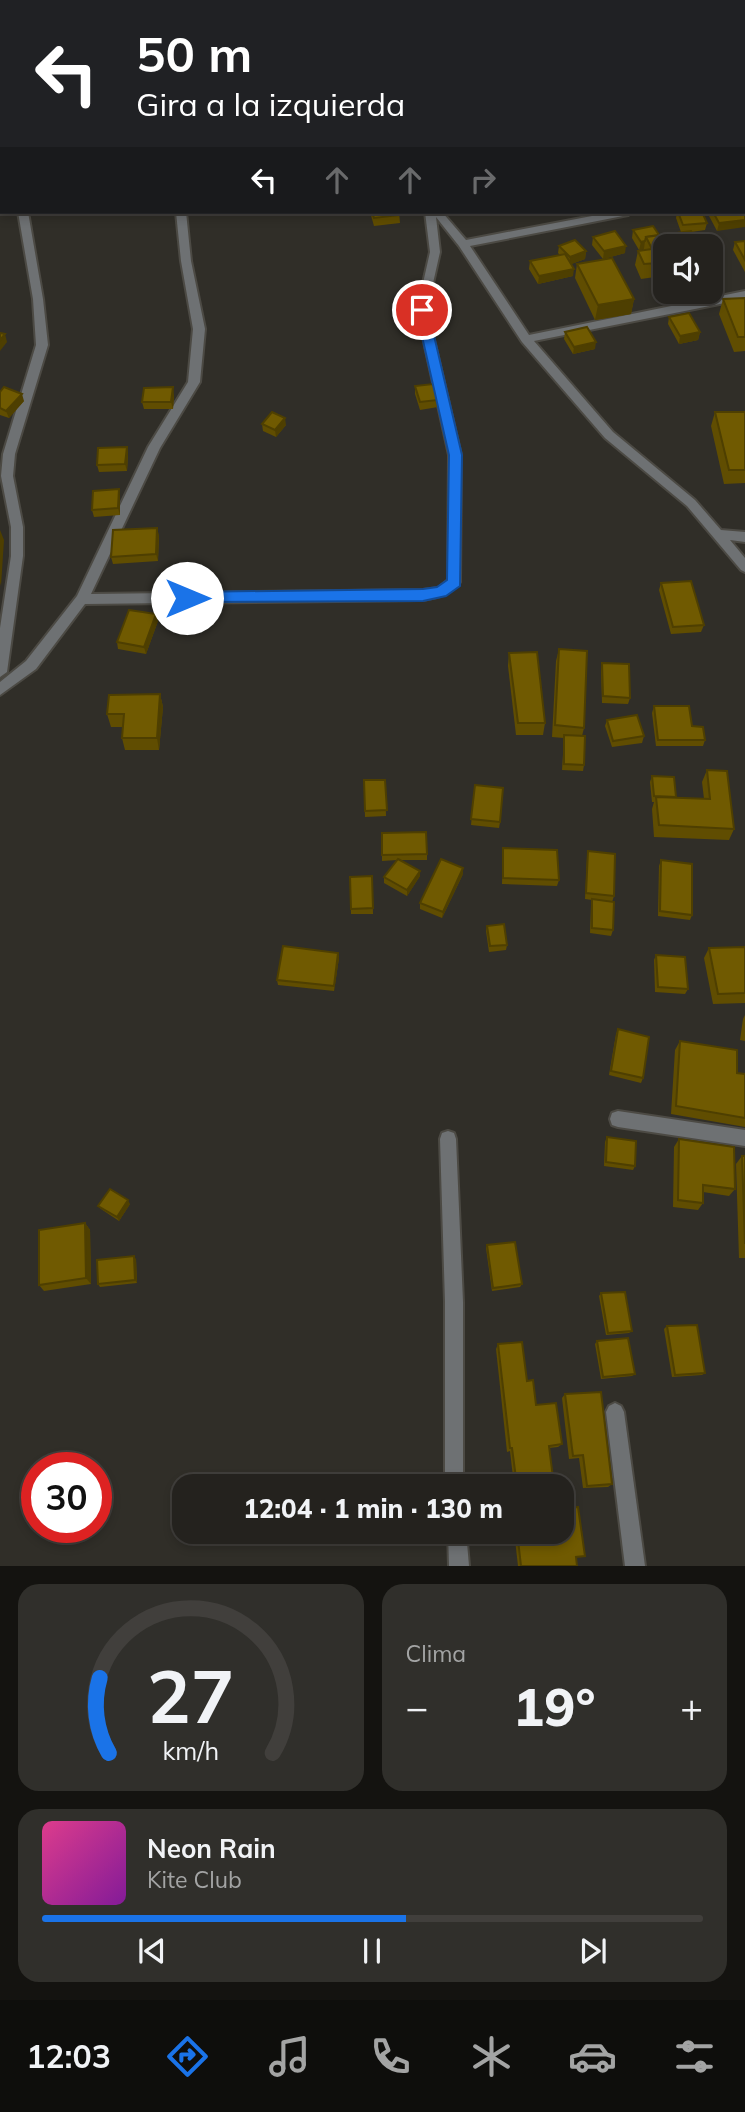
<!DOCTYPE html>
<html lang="es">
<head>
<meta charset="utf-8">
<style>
	body { margin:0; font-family:Mulish,sans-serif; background:#302f2b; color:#f1f3f6; height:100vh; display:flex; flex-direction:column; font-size:26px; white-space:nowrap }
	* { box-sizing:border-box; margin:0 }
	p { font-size:23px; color:#a3a4a4 }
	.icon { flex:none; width:38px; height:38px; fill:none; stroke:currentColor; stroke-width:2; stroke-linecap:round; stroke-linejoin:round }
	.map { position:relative; height:1566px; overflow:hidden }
	.details { display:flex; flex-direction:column; gap:18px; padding:18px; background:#141310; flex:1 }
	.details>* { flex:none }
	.top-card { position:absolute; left:0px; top:0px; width:746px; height:214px; box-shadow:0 4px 10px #0003,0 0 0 2px #413f3c; background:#202124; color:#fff; overflow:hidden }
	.tools { position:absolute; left:653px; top:234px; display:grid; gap:14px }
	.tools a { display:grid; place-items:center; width:70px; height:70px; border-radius:14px; background:#24221e; box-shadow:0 4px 10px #0003,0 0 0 2px #413f3c; font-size:35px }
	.speed { position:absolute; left:21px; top:1452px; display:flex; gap:14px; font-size:35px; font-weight:700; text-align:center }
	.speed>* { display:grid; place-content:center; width:91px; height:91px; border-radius:50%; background:#24221e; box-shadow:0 4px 10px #0003,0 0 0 2px #413f3c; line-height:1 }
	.speed .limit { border:10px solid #d22; background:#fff; color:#111 }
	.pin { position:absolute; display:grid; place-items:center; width:60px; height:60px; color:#fff; margin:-30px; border:4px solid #fff; border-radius:50%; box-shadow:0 2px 7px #0007 }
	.me { position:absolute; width:77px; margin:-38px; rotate:90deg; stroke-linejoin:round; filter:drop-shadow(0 0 5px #0008) }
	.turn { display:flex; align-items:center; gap:24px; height:147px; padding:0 21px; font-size:32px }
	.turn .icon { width:91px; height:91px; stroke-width:2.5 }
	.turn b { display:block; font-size:49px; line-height:60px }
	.lanes { display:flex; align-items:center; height:66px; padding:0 21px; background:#0003; justify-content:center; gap:35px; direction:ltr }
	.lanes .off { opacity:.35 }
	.big { font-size:52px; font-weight:800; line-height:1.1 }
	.details .widget { flex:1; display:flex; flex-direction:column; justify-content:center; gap:10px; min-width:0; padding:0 24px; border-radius:21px; background:#302f2b }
	.details .dial { align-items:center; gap:0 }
	.dial svg { height:182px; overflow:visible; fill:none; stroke:#413f3c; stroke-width:7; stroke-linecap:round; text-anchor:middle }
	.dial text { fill:#f1f3f6; stroke:none }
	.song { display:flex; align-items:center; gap:21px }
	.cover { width:84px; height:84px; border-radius:10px; background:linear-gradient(135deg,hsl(330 70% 55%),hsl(290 70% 35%)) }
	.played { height:7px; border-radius:4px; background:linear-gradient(90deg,#1a73e8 55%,#413f3c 55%) }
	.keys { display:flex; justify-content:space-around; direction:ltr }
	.heat { display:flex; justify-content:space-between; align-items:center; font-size:38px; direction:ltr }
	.details .tiles { flex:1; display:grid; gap:18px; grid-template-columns:1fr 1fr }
	.widget:last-child { grid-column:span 2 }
	.trip { position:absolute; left:172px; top:1474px; width:402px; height:70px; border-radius:21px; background:#24221e; box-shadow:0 4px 10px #0003,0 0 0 2px #413f3c; font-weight:800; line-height:70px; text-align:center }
	.tabs { display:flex; height:112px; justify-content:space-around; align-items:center; background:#0e0e0c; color:#a3a4a4 }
	.tabs .icon { width:49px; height:49px }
	.tabs .active { color:#1a73e8 }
	.tabs b { font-size:32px; color:#f1f3f6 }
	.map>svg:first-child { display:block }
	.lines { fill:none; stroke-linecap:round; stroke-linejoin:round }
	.street-casing { stroke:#4c4a44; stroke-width:4 }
	.street { fill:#6e7173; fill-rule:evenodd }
	.wall { fill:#604d01 }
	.shaded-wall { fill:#4e3f01 }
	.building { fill:#705a01; stroke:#4e3f01; stroke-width:2 }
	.route { fill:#1a73e8; stroke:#114b97; stroke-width:2 }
</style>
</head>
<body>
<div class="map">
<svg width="745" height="1566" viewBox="0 0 745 1566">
	<rect width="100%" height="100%" fill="#302e28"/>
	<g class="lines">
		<defs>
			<g id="street">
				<path d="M177 0H185L176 2Z"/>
				<rect x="339" y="0" width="8" height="2"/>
				<path d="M0 89 2 90V100L0 99Z"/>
				<path d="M744 208 745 214 740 213 739 212H744Z"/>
				<path d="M18 212H28L43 299 48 345 15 454 13 476 23 527V556L7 672 0 677V628L11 556V527L1 476 3 454 36 345 33 299Z"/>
				<path d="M176 212H186L191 261 205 329 200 382 160 448 91 594 423 590 438 588 448 580 449 455 417 310 430 252 425 212H442L466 240 613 212H633L628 215 470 246 529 335 745 291V299L534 341 613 432 695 500 721 530 745 532V542L730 540 745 558V572L741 570 687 506 605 438 522 342 459 246 436 217 440 252 427 310 461 455 460 582C450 595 439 597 423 600L85 604 36 669 0 695V682L26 661 77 596 148 447 188 382 193 329 181 261Z"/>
				<path d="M618 1111 745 1130V1146L618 1127 612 1125 610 1119 612 1113Z"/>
				<path d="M448 1131 454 1133 456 1139 463 1302V1486H445V1302L440 1139 442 1133Z"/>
				<path d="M615 1403 621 1406 624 1412 645 1566H625L606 1412 609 1406Z"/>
				<path d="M448 1531H466L469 1566H449Z"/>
			</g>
		</defs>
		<use href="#street" class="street-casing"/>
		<use href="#street" class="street"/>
	</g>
	<g class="wall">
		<rect x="153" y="0" width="19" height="2"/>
		<path d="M370 212H399L400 223 374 226Z"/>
		<path d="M543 212H569L568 214 544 216Z"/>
		<path d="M572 212H605L604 216H573Z"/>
		<path d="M677 212H702L707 223 705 230 691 232 665 247V292H702L700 302 669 306 655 277 641 279 635 265 638 251 643 250 644 249 639 250 632 238 633 230 659 235 681 232 676 218Z"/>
		<path d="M709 212H743L717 231 708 214Z"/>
		<path d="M593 237 625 253 603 259 592 245Z"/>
		<path d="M745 241V272L733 250 735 242Z"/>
		<path d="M559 246 586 251 585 259 571 264 573 276 538 284 529 269 530 261 560 255 558 253Z"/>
		<path d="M577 264 634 299 631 314 595 320 575 278Z"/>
		<path d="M745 298V351L734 352 719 314 723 299Z"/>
		<path d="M669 317 700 332 698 340 679 344 668 324Z"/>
		<path d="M565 332 595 349 573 354 564 339Z"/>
		<path d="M415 386 438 400V407L420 410 415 394Z"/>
		<path d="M0 392 24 401 9 418 0 415Z"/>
		<path d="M174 395 173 409H144L142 402Z"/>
		<path d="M715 412H745V483L724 484 711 426Z"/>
		<path d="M262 424 286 425 276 437 263 431Z"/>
		<path d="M127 447 128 454 127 471 99 472 97 465Z"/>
		<path d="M120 497V515L94 517 92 510Z"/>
		<path d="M159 535 158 561 113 564 111 557Z"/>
		<path d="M661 583 704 625 701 632 671 634 659 590Z"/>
		<path d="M158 621 146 654 118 649 117 642Z"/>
		<path d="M559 649 584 728 582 736 584 765 583 771 562 770 564 738 552 737 556 661Z"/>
		<path d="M509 653 545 723 543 735H516L508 666Z"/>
		<path d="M602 663 630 698 628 704 602 703 601 670Z"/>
		<path d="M160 694 163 707 159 750H125L122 738 123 727H111L107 714Z"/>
		<path d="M654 706 705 740 703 746H656L652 713Z"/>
		<path d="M607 720 644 736 642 743 612 747 605 726Z"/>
		<path d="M707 770 734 829 729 840 654 837 652 809 654 802H652L650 782 652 776 676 797V798L704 799 702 782Z"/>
		<path d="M364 780H385L386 816 365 817Z"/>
		<path d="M475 785 500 822 499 828 471 825Z"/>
		<path d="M382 833 427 854V860H401L420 876 407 896 384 883V877L397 860 382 861Z"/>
		<path d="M503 848 559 880 557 886 502 884Z"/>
		<path d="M588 851 614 896 612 902 613 930 611 936 590 933 591 905 592 900 585 899 587 857Z"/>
		<path d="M661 860 692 915 690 920 658 916 659 866Z"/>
		<path d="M463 874 442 918 420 909V903Z"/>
		<path d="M372 876 373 914H351L350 877Z"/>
		<path d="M487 926 507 945 506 950 489 952 486 931Z"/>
		<path d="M745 947V1003L713 1004 704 958 709 948Z"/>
		<path d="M338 953 339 958 334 991 278 985 277 980Z"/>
		<path d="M656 955 688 989 685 994 655 992 654 960Z"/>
		<path d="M745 1015V1041L740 1040 743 1019Z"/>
		<path d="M618 1029 643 1078 641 1083 609 1075 616 1034Z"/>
		<path d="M680 1041 737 1073 745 1074V1127L671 1114 675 1050Z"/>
		<path d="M607 1137 635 1166 633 1170 604 1166 605 1142Z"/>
		<path d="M679 1139 735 1189 729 1196 703 1192V1203L698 1210 673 1207 674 1147Z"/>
		<path d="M742 1156H745V1258H739L736 1164Z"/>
		<path d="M130 1204 119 1221 101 1209 98 1206Z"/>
		<path d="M85 1223 90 1230 91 1284 44 1291 39 1285Z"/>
		<path d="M487 1245 522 1284 520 1287 492 1291 486 1248Z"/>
		<path d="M136 1259 137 1283 100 1287 98 1284Z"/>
		<path d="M601 1293 632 1331 629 1333 606 1335 599 1296Z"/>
		<path d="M667 1326 705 1373 702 1375 672 1377 664 1329Z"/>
		<path d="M597 1341 635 1374 632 1376 601 1379 595 1344Z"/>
		<path d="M498 1344 527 1381 536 1405 562 1444 558 1447 549 1448 554 1486H514L510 1451 507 1452 496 1349Z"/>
		<path d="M565 1394 612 1484 608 1487 583 1488 579 1458 569 1459 562 1398Z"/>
		<path d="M514 1531H562L585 1556 576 1557 577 1566H518Z"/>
	</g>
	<g class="shaded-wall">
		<path d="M745 220V227L717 231 719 223Z"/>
		<path d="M645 241 644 249 639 250 641 242Z"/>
		<path d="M626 246 625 253 603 259 604 251Z"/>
		<path d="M586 251 585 259 569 265 570 257Z"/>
		<path d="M574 269 573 276 538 284 539 276Z"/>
		<path d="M634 299 631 314 595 320 598 305Z"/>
		<path d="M700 332 698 340 679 344 680 336Z"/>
		<path d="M5 334 7 342 0 351V340Z"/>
		<path d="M596 342 595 349 573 354 574 347Z"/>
		<path d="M173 387 174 395 173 409 171 402Z"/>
		<path d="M22 394 24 401 9 418 6 411Z"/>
		<path d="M285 418 286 425 276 437 275 430Z"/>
		<path d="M127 447 128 454 127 471 125 464Z"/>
		<path d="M119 489 120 497V515L118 508Z"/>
		<path d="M157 528 159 535 158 561 156 554Z"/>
		<path d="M0 530 4 540 1 586 0 582Z"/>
		<path d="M156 614 158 621 146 654 144 647Z"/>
		<path d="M160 694 163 707 159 750 157 738Z"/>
		<path d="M463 868V874L442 918 443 912Z"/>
		<path d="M420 871V876L407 896V890Z"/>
		<path d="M338 953 339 958 334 991V986Z"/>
		<path d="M128 1200 130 1204 119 1221 117 1217Z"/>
		<path d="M85 1223 90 1230 91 1284 86 1278Z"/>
		<path d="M134 1256 136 1259 137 1283 135 1280Z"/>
	</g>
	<g class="building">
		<path d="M319 0H325V2H303Z"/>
		<path d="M372 212H399L400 215 374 218Z"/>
		<path d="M678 212H702L707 223 683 225Z"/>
		<path d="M713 212H743L745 215V220L719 223Z"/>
		<path d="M653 226 659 235 646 237 645 241 641 242 633 230Z"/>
		<path d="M615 231 626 246 604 251 593 237Z"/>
		<path d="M691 231 699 247H665V276L658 263 644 264 638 251 652 249 646 237Z"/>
		<path d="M575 240 586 251 570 257 559 246Z"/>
		<path d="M745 241V260L735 242Z"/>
		<path d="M565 254 574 269 539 276 530 261Z"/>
		<path d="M612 258 634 299 598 305 577 264Z"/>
		<path d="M745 298V337H738L723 299Z"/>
		<path d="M689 313 700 332 680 336 669 317Z"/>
		<path d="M587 327 596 342 574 347 565 332Z"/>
		<path d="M0 333 5 334 0 340Z"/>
		<path d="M433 384 438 400 420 402 415 386Z"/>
		<path d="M4 387 22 394 6 411 0 408V392Z"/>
		<path d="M173 387 171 402H142L144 388Z"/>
		<path d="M272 412 285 418 275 430 262 424Z"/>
		<path d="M715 412H745V470H729Z"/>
		<path d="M127 447 125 464 97 465 98 448Z"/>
		<path d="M119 489 118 508 92 510 93 491Z"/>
		<path d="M157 528 156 554 111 557 113 530Z"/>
		<path d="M691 581 704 625 673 627 661 583Z"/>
		<path d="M129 610 156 614 144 647 117 642Z"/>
		<path d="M559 649 587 651 584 728 555 725Z"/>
		<path d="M537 652 545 723H518L509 653Z"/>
		<path d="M602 663 629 664 630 698 603 696Z"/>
		<path d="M160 694 157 738H122L124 714H107L109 695Z"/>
		<path d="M654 706H689L692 726 703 727 705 740H658Z"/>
		<path d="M637 715 644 736 613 741 607 720Z"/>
		<path d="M564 735 585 736 584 765 564 764Z"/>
		<path d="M707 770 727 771 734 829 659 825 656 797 710 799Z"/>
		<path d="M652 776 674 777 676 797 654 796Z"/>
		<path d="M364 780H385L387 810 365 811Z"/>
		<path d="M475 785 503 788 500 822 471 819Z"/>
		<path d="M426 832 427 854 382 855V833Z"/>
		<path d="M503 848 557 850 559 880 503 878Z"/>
		<path d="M588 851 615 854 614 896 586 893Z"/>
		<path d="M398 859 420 871 407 890 384 877Z"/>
		<path d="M441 859 463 868 443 912 420 903Z"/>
		<path d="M661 860 692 864V915L660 911Z"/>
		<path d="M372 876 373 908 351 909 350 877Z"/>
		<path d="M592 899 614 902 613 930 592 928Z"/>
		<path d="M504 924 507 945 490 946 487 926Z"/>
		<path d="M283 946 338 953 334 986 277 980Z"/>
		<path d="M745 947V993L718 994 709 948Z"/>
		<path d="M656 955 685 957 688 989 658 987Z"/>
		<path d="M618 1029 649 1037 643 1078 611 1071Z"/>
		<path d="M680 1041 737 1050V1073L745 1074V1118L676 1106Z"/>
		<path d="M607 1137 636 1141 635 1166 606 1162Z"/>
		<path d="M679 1139 734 1147 735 1189 703 1185V1203L678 1200Z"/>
		<path d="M742 1156H745V1244Z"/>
		<path d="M110 1189 128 1200 117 1217 98 1206Z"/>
		<path d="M85 1223 86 1278 39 1285V1230Z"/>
		<path d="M515 1242 522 1284 493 1288 487 1245Z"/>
		<path d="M134 1256 135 1280 98 1284 97 1260Z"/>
		<path d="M625 1292 632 1331 608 1333 601 1293Z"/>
		<path d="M697 1325 705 1373 675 1375 667 1326Z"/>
		<path d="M628 1338 635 1374 603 1377 597 1341Z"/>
		<path d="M522 1342 527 1381 533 1380 536 1405 556 1403 562 1444 549 1446 554 1486H517L512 1448H510L498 1344Z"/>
		<path d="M601 1392 612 1484 587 1486 583 1455 573 1456 565 1394Z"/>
		<path d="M578 1507 585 1556 576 1557 577 1566H521L517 1531H562V1508Z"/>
	</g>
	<path class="route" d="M422 306 428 310 462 455 460 586 446 596 423 601 182 602 180 598 187 592 423 589 437 587 447 580 449 455 416 310Z"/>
</svg>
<div class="tools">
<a><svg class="icon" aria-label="sound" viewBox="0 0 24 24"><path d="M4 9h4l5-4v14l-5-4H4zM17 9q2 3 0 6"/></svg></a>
</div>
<div class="speed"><div class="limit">30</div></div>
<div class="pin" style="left:422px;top:310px;background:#d93025"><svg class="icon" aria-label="arrive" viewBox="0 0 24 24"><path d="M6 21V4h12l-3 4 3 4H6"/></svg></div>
<svg class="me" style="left:187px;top:598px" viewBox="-20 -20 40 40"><circle r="19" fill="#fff"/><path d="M0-13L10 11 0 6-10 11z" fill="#1a73e8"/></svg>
<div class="trip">12:04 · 1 min · 130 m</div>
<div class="top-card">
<div class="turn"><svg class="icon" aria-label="left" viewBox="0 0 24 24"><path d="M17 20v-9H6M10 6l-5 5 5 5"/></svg><div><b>50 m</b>Gira a la izquierda</div></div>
<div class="lanes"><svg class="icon" aria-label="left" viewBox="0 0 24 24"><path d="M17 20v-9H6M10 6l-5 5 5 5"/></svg><svg class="icon off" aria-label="ahead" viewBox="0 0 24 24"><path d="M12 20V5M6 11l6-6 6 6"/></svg><svg class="icon off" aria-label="ahead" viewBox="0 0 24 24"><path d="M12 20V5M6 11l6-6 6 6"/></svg><svg class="icon off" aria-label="right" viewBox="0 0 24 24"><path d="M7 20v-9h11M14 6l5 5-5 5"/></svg></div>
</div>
</div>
<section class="details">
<div class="tiles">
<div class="widget dial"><svg viewBox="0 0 100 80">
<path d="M14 69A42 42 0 1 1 86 69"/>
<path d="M14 69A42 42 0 0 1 10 36" stroke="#1a73e8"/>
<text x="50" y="56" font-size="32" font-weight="700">27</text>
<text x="50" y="72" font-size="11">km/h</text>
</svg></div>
<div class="widget"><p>Clima</p>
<div class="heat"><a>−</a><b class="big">19°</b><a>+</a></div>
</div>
<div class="widget">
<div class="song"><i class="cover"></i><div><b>Neon Rain</b><p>Kite Club</p></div></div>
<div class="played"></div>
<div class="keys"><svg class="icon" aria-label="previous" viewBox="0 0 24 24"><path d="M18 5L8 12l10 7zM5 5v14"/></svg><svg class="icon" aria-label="pause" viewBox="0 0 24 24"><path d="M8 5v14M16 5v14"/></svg><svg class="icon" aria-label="next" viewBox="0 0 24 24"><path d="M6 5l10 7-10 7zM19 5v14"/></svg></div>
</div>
</div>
</section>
<nav class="tabs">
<b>12:03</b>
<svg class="icon active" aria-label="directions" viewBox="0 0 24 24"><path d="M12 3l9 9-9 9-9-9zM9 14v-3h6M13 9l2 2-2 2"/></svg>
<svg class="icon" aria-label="music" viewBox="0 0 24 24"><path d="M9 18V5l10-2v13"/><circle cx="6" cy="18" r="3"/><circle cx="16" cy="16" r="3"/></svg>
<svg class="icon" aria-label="phone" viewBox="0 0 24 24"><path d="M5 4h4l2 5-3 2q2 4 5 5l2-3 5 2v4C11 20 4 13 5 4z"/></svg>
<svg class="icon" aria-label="climate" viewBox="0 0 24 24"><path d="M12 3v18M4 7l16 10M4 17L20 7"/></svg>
<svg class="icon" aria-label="car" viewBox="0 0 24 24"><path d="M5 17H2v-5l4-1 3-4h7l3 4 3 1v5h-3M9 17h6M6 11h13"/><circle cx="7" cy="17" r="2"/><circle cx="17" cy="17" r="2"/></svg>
<svg class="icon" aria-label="filters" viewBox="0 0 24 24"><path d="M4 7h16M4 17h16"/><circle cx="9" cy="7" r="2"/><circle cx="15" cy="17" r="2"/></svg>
</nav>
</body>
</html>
